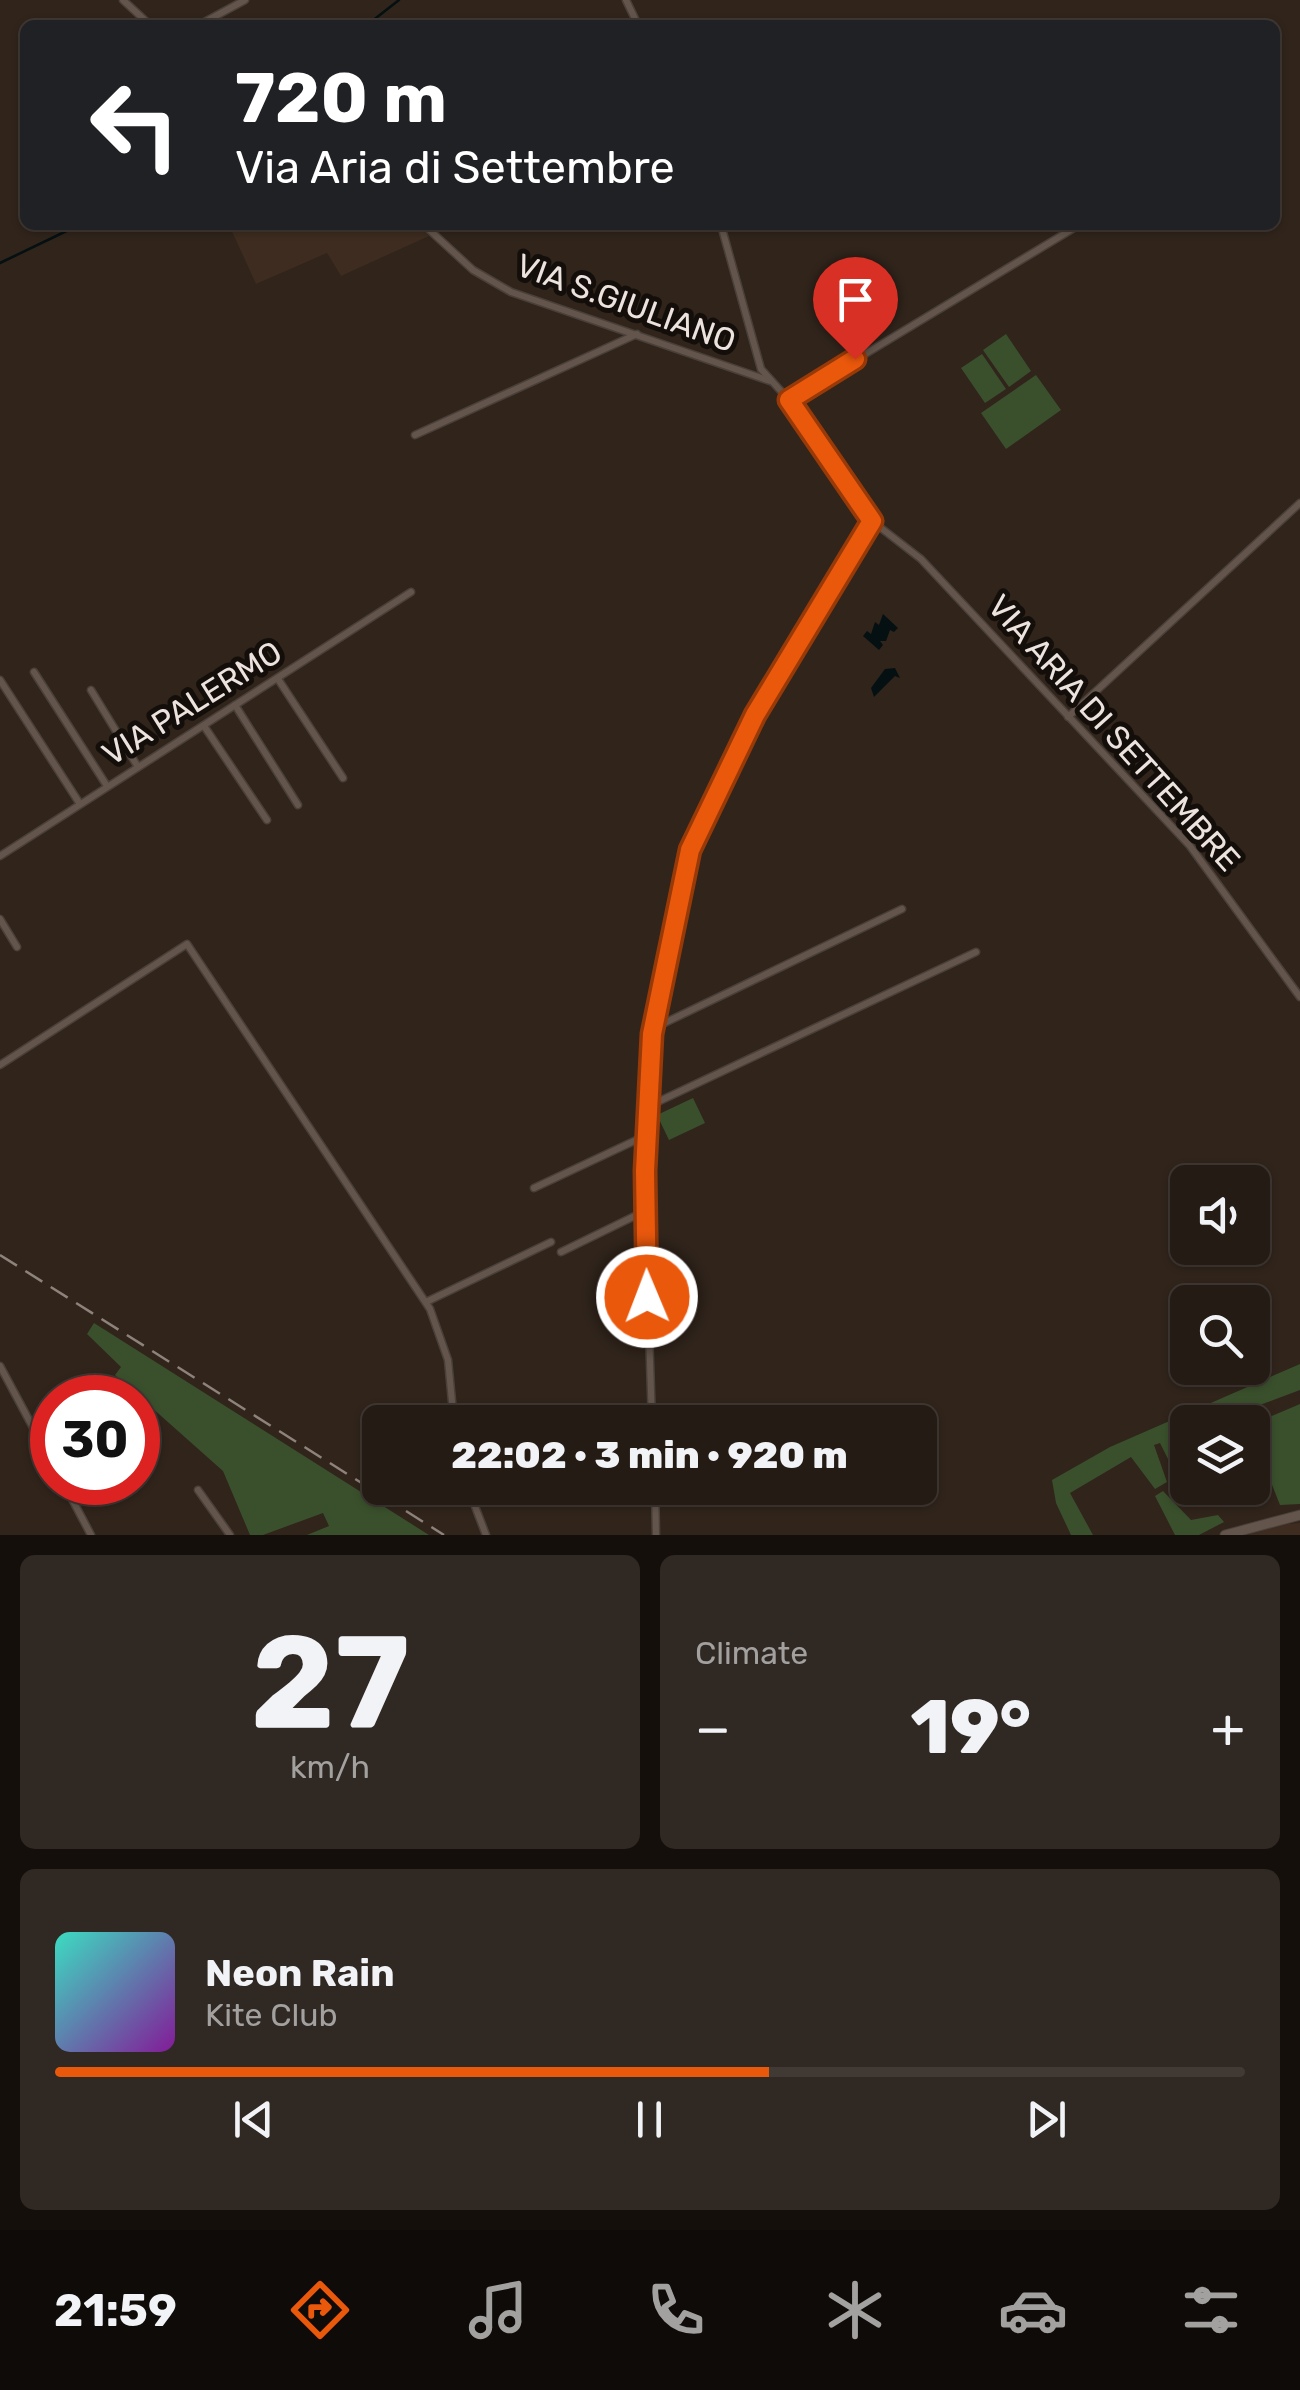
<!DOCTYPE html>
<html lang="en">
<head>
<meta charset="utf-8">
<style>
	body { margin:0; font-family:Rubik,sans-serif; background:#302822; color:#f1f3f6; height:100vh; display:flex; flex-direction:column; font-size:38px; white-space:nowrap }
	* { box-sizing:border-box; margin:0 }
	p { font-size:32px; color:#a3a1a0 }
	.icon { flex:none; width:55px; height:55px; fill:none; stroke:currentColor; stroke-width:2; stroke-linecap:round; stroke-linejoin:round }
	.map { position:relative; height:1535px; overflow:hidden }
	.side { display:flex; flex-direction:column; gap:20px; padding:20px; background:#140f0b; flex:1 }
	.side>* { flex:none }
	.top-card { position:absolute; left:20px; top:20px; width:1260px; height:210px; border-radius:15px; box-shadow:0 2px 8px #0004,0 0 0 2px #413934; background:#202124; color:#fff; overflow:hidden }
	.buttons { position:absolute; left:1170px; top:1165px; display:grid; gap:20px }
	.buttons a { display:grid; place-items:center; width:100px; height:100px; border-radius:15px; background:#241b14; box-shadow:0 2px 8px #0004,0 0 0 2px #413934; font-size:50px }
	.speed { position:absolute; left:30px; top:1375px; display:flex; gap:20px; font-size:50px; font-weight:700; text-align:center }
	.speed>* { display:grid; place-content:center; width:130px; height:130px; border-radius:50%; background:#241b14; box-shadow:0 2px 8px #0004,0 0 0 2px #413934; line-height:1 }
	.speed .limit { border:15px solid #d22; background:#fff; color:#111 }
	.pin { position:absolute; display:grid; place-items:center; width:85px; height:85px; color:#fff; margin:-102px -42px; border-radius:50% 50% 50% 0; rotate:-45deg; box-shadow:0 0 10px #0007 }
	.pin .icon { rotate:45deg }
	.me { position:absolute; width:110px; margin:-55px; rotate:359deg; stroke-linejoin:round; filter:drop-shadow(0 0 8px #0008) }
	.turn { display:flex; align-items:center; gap:35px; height:210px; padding:0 50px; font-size:45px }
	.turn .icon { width:130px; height:130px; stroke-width:2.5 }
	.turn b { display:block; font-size:70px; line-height:85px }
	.big { font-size:75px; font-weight:800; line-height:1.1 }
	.side .tile { flex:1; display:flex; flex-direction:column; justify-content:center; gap:15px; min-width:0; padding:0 35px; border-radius:15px; background:#302822 }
	.side .dial { align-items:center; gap:0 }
	.dial b { font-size:130px; line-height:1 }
	.song { display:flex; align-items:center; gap:30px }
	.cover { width:120px; height:120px; border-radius:15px; background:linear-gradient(135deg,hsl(170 70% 55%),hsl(290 70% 35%)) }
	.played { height:10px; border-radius:5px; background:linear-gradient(90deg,#ea580c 60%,#413934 60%) }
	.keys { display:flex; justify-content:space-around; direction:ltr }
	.heat { display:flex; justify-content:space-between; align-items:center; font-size:55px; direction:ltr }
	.side .tiles { flex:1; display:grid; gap:20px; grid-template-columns:1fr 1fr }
	.tile:last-child { grid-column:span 2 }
	.trip { position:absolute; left:362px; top:1405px; width:575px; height:100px; border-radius:15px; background:#241b14; box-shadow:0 2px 8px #0004,0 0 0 2px #413934; font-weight:800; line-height:100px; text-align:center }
	.dock { display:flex; height:160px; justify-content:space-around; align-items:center; background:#0e0b08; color:#a3a1a0 }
	.dock .icon { width:70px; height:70px }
	.dock .active { color:#ea580c }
	.dock b { font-size:45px; color:#f1f3f6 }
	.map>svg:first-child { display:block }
	.built { fill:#3d2c1f }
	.green { fill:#3a502c }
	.water { fill:#041012 }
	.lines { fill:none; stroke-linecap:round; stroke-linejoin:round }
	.stream { stroke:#041012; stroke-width:2.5 }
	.minor-casing { stroke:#4a403a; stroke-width:9 }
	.secondary-casing { stroke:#4a403a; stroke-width:11 }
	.minor { stroke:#63554c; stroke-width:6 }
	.secondary { stroke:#63554c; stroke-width:9 }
	.rail { stroke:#8e837c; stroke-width:2.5; stroke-dasharray:20 10; stroke-linecap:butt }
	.route-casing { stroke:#983908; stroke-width:25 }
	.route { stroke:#ea580c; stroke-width:18 }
	.labels { text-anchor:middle; stroke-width:10; stroke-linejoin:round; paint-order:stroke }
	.street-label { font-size:32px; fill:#ece3de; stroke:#140e0b }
</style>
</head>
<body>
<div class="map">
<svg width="1300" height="1535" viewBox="0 0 1300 1535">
	<rect width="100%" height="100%" fill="#30241b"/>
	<g class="built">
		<path d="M229 225H417L429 236 341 276 327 253 256 284Z"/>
		<path d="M1300 1523V1535H1246L1288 1524Z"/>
	</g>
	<g class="green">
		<path d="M1006 334 1031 371 1009 387 983 350Z"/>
		<path d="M982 354 1006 389 985 403 961 368Z"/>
		<path d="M1036 375 1061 410 1006 449 981 413Z"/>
		<path d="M693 1098 705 1123 669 1140 657 1115Z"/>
		<path d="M94 1323 429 1535H307L329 1526 323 1513 263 1535H250L223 1471 115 1375 121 1367 87 1334Z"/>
		<path d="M1300 1364V1390L1214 1422H1188L1187 1432 1177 1439 1187 1471 1177 1477 1160 1443 1154 1445 1167 1482 1155 1489 1131 1457 1070 1493 1093 1535H1071L1056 1503 1052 1480 1110 1447Z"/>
		<path d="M1300 1404V1504L1280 1505 1253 1437V1424Z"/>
		<path d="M1163 1491 1191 1520 1218 1515 1224 1522 1199 1535H1175L1155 1496Z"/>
	</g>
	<g class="water">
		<path d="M883 614 898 628 894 632 890 630 886 641H880L883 645 879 650 863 636 867 631 871 634 875 622 879 625Z"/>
		<path d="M895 668 900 678 895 676 874 697 871 688 885 669Z"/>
	</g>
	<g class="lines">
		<g class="stream">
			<path d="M367 25 399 0"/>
			<path d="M0 263 79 225"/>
		</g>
		<defs>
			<g id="minor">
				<path d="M123 0 150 25"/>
				<path d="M626 0 638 25"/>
				<path d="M199 25 245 0"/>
				<path d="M424 225 473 270 511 292 770 381"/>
				<path d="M721 225 761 369 789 400 872 521 921 559 1190 846 1300 997"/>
				<path d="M789 400 1079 225"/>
				<path d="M415 435 637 334"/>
				<path d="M34 672 107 786"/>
				<path d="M278 679 343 778"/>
				<path d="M0 680 80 804"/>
				<path d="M91 690 138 767"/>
				<path d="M235 705 298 805"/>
				<path d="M1068 717 1300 503"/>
				<path d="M204 726 267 820"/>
				<path d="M0 856 411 592"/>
				<path d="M0 919 17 947"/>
				<path d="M654 1028 902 909"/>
				<path d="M0 1065 187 944 430 1309 448 1360 454 1422"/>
				<path d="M649 1106 976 952"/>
				<path d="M534 1188 647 1135"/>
				<path d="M561 1252 645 1211"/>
				<path d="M426 1302 551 1242"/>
				<path d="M0 1366 52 1463"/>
				<path d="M652 1422 645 1211 652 1035 691 850 755 715 872 521"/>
				<path d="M63 1482 91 1535"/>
				<path d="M468 1488 486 1535"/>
				<path d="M655 1488 656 1535"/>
				<path d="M198 1490 230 1535"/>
			</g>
			<path id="secondary" d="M1225 1535 1300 1515"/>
		</defs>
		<use href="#minor" class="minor-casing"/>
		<use href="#secondary" class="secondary-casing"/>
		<use href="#minor" class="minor"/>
		<use href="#secondary" class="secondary"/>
		<path class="rail" d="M0 1255 444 1535"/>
	</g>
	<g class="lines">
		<defs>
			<path id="route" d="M647 1297 645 1171 652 1034 690 850 755 715 872 521 789 400 855 359"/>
		</defs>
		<use href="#route" class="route-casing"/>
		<use href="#route" class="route"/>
	</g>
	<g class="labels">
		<g class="street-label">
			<text transform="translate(626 303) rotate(20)" y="11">VIA S.GIULIANO</text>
			<text transform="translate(192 703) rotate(-32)" y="11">VIA PALERMO</text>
			<text transform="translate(1114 733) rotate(48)" y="11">VIA ARIA DI SETTEMBRE</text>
		</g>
	</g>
</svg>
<div class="buttons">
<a><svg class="icon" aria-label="sound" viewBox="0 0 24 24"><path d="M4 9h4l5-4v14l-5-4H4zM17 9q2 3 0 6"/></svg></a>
<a><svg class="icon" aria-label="search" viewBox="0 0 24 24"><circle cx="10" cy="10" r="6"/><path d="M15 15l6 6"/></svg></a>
<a><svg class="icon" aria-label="layers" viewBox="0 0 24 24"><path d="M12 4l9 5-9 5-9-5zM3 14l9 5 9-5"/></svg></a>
</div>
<div class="speed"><div class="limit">30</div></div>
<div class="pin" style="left:855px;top:359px;background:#d93025"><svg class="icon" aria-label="arrive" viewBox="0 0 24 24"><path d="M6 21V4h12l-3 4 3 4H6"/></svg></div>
<svg class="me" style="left:647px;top:1297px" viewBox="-20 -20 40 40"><circle r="17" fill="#ea580c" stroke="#fff" stroke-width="3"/><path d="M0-11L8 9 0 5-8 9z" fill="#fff"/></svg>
<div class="trip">22:02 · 3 min · 920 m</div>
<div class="top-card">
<div class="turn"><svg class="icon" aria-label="left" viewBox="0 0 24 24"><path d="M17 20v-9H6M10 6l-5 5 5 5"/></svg><div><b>720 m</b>Via Aria di Settembre</div></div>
</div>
</div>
<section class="side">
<div class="tiles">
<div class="tile dial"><b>27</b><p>km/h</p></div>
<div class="tile"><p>Climate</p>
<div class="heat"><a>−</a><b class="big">19°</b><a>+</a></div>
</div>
<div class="tile">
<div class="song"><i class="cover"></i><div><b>Neon Rain</b><p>Kite Club</p></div></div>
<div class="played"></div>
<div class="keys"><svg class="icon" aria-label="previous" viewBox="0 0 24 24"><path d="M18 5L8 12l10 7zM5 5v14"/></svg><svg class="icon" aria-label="pause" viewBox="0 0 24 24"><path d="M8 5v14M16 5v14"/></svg><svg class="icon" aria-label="next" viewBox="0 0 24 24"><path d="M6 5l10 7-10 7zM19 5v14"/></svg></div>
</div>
</div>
</section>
<nav class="dock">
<b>21:59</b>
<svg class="icon active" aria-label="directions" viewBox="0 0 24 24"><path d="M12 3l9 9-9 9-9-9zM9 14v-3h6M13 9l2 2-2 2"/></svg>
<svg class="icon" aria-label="music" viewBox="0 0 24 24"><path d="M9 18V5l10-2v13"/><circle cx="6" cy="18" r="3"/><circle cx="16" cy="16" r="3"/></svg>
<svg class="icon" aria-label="phone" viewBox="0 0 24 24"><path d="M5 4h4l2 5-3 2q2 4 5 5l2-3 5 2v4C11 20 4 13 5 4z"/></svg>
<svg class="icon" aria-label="climate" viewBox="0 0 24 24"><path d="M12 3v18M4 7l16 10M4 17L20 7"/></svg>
<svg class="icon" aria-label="car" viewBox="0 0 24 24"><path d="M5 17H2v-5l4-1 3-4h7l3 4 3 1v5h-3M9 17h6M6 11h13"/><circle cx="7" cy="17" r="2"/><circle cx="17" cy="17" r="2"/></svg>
<svg class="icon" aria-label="filters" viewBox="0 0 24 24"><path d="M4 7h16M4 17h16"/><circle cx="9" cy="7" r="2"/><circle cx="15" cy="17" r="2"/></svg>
</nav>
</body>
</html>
